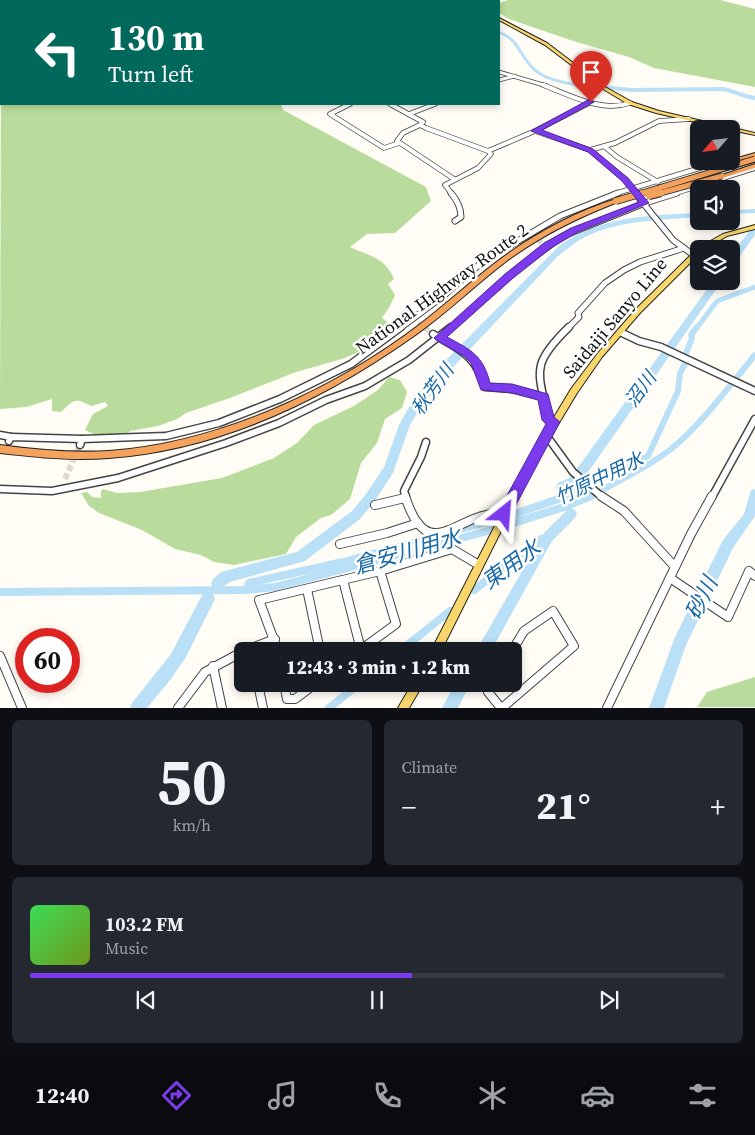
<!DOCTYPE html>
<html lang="en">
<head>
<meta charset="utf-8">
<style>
	body { margin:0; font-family:"Source Serif 4","Noto Sans JP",serif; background:#242831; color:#f1f3f6; height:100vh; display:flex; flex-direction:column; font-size:19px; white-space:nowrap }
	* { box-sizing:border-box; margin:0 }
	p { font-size:16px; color:#9ea1a6 }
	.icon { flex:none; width:28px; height:28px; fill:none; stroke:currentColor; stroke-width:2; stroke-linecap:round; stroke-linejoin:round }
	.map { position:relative; height:708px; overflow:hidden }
	.side { display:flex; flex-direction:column; gap:12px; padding:12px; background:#0d0f14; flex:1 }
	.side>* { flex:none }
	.hud { position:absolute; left:0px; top:0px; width:500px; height:105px; box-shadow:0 2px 8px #0003; background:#00695c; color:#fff; overflow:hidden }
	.needle { width:32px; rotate:242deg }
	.fabs { position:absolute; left:690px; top:120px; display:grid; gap:10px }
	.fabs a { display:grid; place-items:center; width:50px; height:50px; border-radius:8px; background:#171b24; box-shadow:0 2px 8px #0003; font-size:25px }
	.speed { position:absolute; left:15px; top:628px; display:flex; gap:10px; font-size:25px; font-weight:700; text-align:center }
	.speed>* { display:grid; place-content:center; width:65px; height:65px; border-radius:50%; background:#171b24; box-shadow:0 2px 8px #0003; line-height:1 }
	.speed .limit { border:8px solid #d22; background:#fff; color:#111 }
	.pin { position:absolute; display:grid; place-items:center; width:42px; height:42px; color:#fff; margin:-51px -21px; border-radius:50% 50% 50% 0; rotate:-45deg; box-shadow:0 0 5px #0007 }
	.pin .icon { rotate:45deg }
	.me { position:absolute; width:55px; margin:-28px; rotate:28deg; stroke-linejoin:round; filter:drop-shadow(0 0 4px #0008) }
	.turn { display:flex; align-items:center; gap:18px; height:105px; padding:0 25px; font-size:22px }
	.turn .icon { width:65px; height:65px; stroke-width:2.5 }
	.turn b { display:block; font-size:35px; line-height:42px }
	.big { font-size:38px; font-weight:800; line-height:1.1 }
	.side .widget { flex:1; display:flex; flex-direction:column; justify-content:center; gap:8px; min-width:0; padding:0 18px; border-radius:8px; background:#242831 }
	.side .dial { align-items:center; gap:0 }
	.dial b { font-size:65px; line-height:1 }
	.song { display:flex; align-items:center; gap:15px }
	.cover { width:60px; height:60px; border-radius:8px; background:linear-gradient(135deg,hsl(130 70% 55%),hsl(80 70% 35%)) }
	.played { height:5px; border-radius:2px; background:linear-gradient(90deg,#7c3aed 55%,#363941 55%) }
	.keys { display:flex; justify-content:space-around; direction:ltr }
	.heat { display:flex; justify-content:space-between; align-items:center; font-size:28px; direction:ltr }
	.side .tiles { flex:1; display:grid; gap:12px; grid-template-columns:1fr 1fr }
	.widget:last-child { grid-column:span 2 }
	.trip { position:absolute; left:234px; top:642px; width:288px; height:50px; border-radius:8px; background:#171b24; box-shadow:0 2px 8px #0003; font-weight:800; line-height:50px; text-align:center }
	.tabs { display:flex; height:80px; justify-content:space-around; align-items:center; background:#090b0e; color:#9ea1a6 }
	.tabs .icon { width:35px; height:35px }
	.tabs .on { color:#7c3aed }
	.tabs b { font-size:22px; color:#f1f3f6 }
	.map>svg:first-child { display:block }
	.forest { fill:#b9dc9c }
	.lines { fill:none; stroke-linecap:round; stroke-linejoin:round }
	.canal-far4 { stroke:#b9e0f7; stroke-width:3 }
	.canal-far3 { stroke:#b9e0f7; stroke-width:4 }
	.canal-far2 { stroke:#b9e0f7; stroke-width:5 }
	.canal-far1 { stroke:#b9e0f7; stroke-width:6 }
	.canal { stroke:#b9e0f7; stroke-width:8 }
	.river { fill:#b9e0f7; fill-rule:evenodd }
	.minor-tunnel-far1 { stroke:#dbdad3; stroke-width:5; stroke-dasharray:5 2.5; stroke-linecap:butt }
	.minor-tunnel { stroke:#dbdad3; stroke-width:6; stroke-dasharray:6 3; stroke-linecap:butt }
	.minor-far4-casing { stroke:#444; stroke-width:4.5 }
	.minor-far3-casing { stroke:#444; stroke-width:5.5 }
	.minor-far2-casing { stroke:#444; stroke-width:7 }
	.minor-far1-casing { stroke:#444; stroke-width:9 }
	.minor-casing { stroke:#444; stroke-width:10 }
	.major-casing { stroke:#222; stroke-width:2 }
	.highway-casing { stroke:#222; stroke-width:2 }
	.minor-far4 { stroke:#fff; stroke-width:3 }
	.minor-far3 { stroke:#fff; stroke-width:4 }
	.minor-far2 { stroke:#fff; stroke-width:5 }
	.minor-far1 { stroke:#fff; stroke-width:6 }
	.minor { stroke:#fff; stroke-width:8 }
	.major { fill:#f9d66b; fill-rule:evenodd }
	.highway { fill:#f5a25d; fill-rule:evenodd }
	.highway-bridge-far1-casing { stroke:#222; stroke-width:7; stroke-linecap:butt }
	.highway-bridge-casing { stroke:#222; stroke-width:8; stroke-linecap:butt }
	.highway-bridge-far1 { stroke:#f5a25d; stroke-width:5 }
	.highway-bridge { stroke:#f5a25d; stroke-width:6 }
	.route { fill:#7c3aed; stroke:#51269a }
	.labels { text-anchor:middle; stroke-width:5; stroke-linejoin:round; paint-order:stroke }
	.street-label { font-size:18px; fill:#111; stroke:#fff }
	.water-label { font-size:19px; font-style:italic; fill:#1768a6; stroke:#fff }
	.near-water-label { font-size:22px; font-style:italic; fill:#1768a6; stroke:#fff }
</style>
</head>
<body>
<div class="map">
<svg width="755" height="708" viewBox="0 0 755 708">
	<rect width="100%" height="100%" fill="#fffdf5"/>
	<g class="forest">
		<path d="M508 0H720L755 9V87L654 68 629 57 573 41 509 19 499 13V3Z"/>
		<path d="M1 72V104H281L283 110 426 187 431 201 395 233 367 234 350 247C369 256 385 257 394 279L388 284 395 295 390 306 382 318 391 325 383 333 368 337 366 349 342 359 296 372 227 399 186 413 177 419 158 426 130 431 125 436 96 435 85 430 93 414 108 406 105 402 91 406C75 397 73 400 61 412L52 411V399L26 407 0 409Z"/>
		<path d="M389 377 400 380 407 392 402 408 385 419 377 443 361 463 350 499 331 515 321 518 296 537 286 554 234 565 214 562 201 555 175 549 142 530 99 513 89 506 81 493 87 492 92 497 101 498V491L103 489 117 493 140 492 222 478 274 458 297 443 314 425 354 406 378 390Z"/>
		<path d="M755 677V707H697L707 692Z"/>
	</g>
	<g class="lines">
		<path class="canal-far4" d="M499 32C519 41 517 50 530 65 541 80 566 83 583 86"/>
		<path class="canal-far3" d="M577 85 632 90 724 89C736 92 741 96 755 98"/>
		<path class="canal-far2" d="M696 329 717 301 755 287"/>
		<g class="canal-far1">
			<path d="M685 356 692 338 691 335 697 327"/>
			<path d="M565 497 648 456 678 391 680 373 687 360"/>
			<path d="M589 497C616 482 647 468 671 449 701 425 730 385 755 355"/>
		</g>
		<g class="canal">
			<path d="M509 516 567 496"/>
			<path d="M453 531 494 520"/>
			<path d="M247 590 249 583 343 562 442 535"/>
			<path d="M474 590 541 539 548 537"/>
			<path d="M0 592 247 590 275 587 488 531 564 507 591 496"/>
			<path d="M400 651 450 611"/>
			<path d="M329 708 359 684"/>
		</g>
		<g class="river">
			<path d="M755 209V213L731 214V210Z"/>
			<path d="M699 213V217C662 220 619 220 585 237 575 242 566 250 557 257L456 364 420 408 410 425 393 473 374 502 360 519 305 561 230 582 218 590 213 589 211 584 213 579 221 572 297 552 352 511 366 494 384 467 399 425 412 402 448 358 559 246C599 216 651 215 699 213Z"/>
			<path d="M752 227H755V235L734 264 731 265V256Z"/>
			<path d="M713 281H722L579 485 569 489 570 493 568 497 564 498 560 497 556 487 558 483 571 477Z"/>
			<path d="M755 489V516L733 548 686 645 664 708H649L675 637 723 540 744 514 751 490Z"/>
			<path d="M571 508 575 510 577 514 575 518 552 541 491 651H476L544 533 567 510Z"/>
			<path d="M208 592 213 594 215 599 186 657 171 679 147 708H130L132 703 171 654 199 601 203 594Z"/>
			<path d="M455 684H470L458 708H442Z"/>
		</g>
		<g class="minor-tunnel-far1">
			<path d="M531 236 544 244"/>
			<path d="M418 323 426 329"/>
		</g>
		<g class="minor-tunnel">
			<path d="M424 327 433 334"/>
			<path d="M65 479 80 445"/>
		</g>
		<defs>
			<g id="minor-far4">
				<path d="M45 1 48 0"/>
				<path d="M499 72 547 86"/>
				<path d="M499 80 515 76"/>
			</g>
			<g id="minor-far3">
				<path d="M543 85C570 95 601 113 630 103"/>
				<path d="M350 104 330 114 384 148 399 143"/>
				<path d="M390 104 423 122 420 125 426 128 488 151 535 131 591 102"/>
				<path d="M409 114 435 104"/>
				<path d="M420 125 403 133 397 141 454 179"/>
				<path d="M535 131 590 150 625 180 636 194"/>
				<path d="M605 147 617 157 658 182"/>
				<path d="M590 150 615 143 659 121 689 119"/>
				<path d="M731 159H742"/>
				<path d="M452 194 445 185 478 168 491 154 488 151"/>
				<path d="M614 194 723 161"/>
				<path d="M673 194 755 168"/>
			</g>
			<g id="minor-far2">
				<path d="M451 193C457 200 461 207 461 217L455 221"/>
				<path d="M635 193 673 240 692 254"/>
				<path d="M399 329 442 297 496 250 506 248 560 216 618 193"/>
				<path d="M450 329 519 268 563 236 645 203 677 193"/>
				<path d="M567 329 579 317 578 313 605 283 624 270 640 262 684 248"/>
			</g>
			<g id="minor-far1">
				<path d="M620 332 639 341 661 347 755 391"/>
				<path d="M433 334C460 350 475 354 485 387L512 389 544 397"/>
				<path d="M554 423 548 420C539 371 529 366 569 327"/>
				<path d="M0 435 11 437"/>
				<path d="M546 435 573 472 602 497"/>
				<path d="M82 439 166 436 219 423 280 399 351 364 401 327"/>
				<path d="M9 441 11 437 82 439 80 445"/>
				<path d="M0 489 52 491 118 478 226 443 279 423 326 400 365 386 409 360 451 327"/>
				<path d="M406 497 404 491 421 457 426 442"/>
				<path d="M712 497 755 419"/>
			</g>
			<g id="minor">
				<path d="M405 496C429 571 459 508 504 514"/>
				<path d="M601 496 624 511 675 567"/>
				<path d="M375 505 405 498"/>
				<path d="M340 544 387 533 418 523"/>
				<path d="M670 578 728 617 749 571 755 576"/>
				<path d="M343 580 361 650"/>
				<path d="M307 589 320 651"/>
				<path d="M244 651 275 639"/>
				<path d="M278 651 259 600 380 571 452 549 479 565"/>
				<path d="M359 651 396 624 380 571"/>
				<path d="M0 656 22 708"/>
				<path d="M213 666 222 708"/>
				<path d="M258 684 263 708"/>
				<path d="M284 684 287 699H295L315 684"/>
				<path d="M493 684 488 692 501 708"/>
				<path d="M178 708 205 672 242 652"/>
				<path d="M502 708 574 646 553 611 524 631 512 651"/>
				<path d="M607 708 691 534 712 496"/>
			</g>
			<g id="major">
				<path d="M459 0H464L465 1H461Z"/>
				<path d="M499 18 547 43 605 87 632 102 659 111 755 133V135L731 130V129H726L656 113 628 104 603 89 545 45 499 20Z"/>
				<path d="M755 225V229L727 236 705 249H699V254L640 313 602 357 577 393 536 461 441 651H431L530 457 571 389 598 353 636 309 698 248 723 234Z"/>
				<path d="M412 684H423L409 708H398Z"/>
			</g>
			<g id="highway">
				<path d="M755 153V157L709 169 706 167 725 161H731V160Z"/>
				<path d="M755 164V168L722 178 719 176Z"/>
				<path d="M616 199 619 201 618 202C579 217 542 235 508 260 476 284 447 313 414 336 325 399 220 450 109 458 72 461 36 457 0 453V445C36 450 72 453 109 451 219 443 336 389 423 322 446 304 467 285 490 267 527 238 571 213 616 199Z"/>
			</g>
		</defs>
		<use href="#minor-far4" class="minor-far4-casing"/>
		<use href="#minor-far3" class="minor-far3-casing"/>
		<use href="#minor-far2" class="minor-far2-casing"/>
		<use href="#minor-far1" class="minor-far1-casing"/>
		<use href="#minor" class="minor-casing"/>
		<use href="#major" class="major-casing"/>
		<use href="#highway" class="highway-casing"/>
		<use href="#minor-far4" class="minor-far4"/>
		<use href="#minor-far3" class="minor-far3"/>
		<use href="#minor-far2" class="minor-far2"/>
		<use href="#minor-far1" class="minor-far1"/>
		<use href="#minor" class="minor"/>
		<use href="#major" class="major"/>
		<use href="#highway" class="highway"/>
		<defs>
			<g id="highway-bridge-far1">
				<path d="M639 194 755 159"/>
				<path d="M657 194 722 176"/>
			</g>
			<g id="highway-bridge">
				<path d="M649 196 661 193"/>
				<path d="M616 201 643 193"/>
			</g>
		</defs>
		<use href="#highway-bridge-far1" class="highway-bridge-far1-casing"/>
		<use href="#highway-bridge" class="highway-bridge-casing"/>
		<use href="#highway-bridge-far1" class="highway-bridge-far1"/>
		<use href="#highway-bridge" class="highway-bridge"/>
	</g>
	<path class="route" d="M588 100 594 102 542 130 593 149 628 178 649 203 578 232 551 248 512 279 447 337C471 350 483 355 490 383L512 384 548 394 554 417 560 422 509 518 504 520 499 518 497 514 546 424 542 420 538 400 512 393 481 390 471 363 464 356 436 340 434 338 505 274 544 243 571 228 639 202 622 181 588 152 531 131Z"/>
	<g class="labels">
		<g class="street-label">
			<text transform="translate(442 289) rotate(-36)" y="6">National Highway Route 2</text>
			<text transform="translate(615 318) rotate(-50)" y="6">Saidaiji Sanyo Line</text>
		</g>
		<g class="water-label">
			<text transform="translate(432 389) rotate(-54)" y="7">秋芳川</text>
			<text transform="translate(640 389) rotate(-54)" y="7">沼川</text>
			<text transform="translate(599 478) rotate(-26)" y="7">竹原中用水</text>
		</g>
		<g class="near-water-label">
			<text transform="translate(407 551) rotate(-16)" y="8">倉安川用水</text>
			<text transform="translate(511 564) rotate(-36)" y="8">東用水</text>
			<text transform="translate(701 598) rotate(-64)" y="8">砂川</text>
		</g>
	</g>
</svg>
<div class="fabs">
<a><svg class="needle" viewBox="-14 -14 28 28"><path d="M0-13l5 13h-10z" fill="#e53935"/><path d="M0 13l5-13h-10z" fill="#9ea1a6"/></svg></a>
<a><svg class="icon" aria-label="sound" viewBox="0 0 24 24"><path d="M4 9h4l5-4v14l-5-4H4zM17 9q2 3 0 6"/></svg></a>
<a><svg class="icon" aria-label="layers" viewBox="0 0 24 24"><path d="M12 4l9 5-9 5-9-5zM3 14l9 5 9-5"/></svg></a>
</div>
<div class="speed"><div class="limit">60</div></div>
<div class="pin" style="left:591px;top:102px;background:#d93025"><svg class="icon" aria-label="arrive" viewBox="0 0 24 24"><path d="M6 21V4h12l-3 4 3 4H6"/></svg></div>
<svg class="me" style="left:504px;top:514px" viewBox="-20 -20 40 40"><path d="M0-17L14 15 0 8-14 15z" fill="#7c3aed" stroke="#fff" stroke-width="4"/></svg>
<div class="trip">12:43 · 3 min · 1.2 km</div>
<div class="hud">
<div class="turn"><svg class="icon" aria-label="left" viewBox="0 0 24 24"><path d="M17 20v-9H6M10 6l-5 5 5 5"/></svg><div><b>130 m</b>Turn left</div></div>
</div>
</div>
<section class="side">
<div class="tiles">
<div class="widget dial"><b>50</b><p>km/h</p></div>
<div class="widget"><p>Climate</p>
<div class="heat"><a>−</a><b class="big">21°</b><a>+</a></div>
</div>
<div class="widget">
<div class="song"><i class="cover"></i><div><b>103.2 FM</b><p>Music</p></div></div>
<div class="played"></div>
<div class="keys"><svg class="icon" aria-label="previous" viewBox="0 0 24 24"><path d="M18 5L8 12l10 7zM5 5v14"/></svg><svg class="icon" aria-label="pause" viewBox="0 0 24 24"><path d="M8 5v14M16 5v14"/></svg><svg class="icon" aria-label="next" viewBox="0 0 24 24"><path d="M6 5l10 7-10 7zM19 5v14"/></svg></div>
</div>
</div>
</section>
<nav class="tabs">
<b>12:40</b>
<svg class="icon on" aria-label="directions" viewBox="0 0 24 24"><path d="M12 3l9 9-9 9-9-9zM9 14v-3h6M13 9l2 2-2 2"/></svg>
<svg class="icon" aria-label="music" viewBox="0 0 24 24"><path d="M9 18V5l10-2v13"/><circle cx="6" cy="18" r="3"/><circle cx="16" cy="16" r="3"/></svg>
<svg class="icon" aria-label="phone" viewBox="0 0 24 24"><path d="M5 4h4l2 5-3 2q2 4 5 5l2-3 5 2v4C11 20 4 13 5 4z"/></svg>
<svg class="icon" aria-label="climate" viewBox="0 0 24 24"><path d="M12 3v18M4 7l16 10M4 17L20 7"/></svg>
<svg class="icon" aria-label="car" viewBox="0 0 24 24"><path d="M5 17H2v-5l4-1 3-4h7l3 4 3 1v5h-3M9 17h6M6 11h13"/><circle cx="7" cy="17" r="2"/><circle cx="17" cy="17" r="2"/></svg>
<svg class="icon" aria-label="filters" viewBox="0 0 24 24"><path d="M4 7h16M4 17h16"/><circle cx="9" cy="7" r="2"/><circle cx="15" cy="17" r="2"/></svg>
</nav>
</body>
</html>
